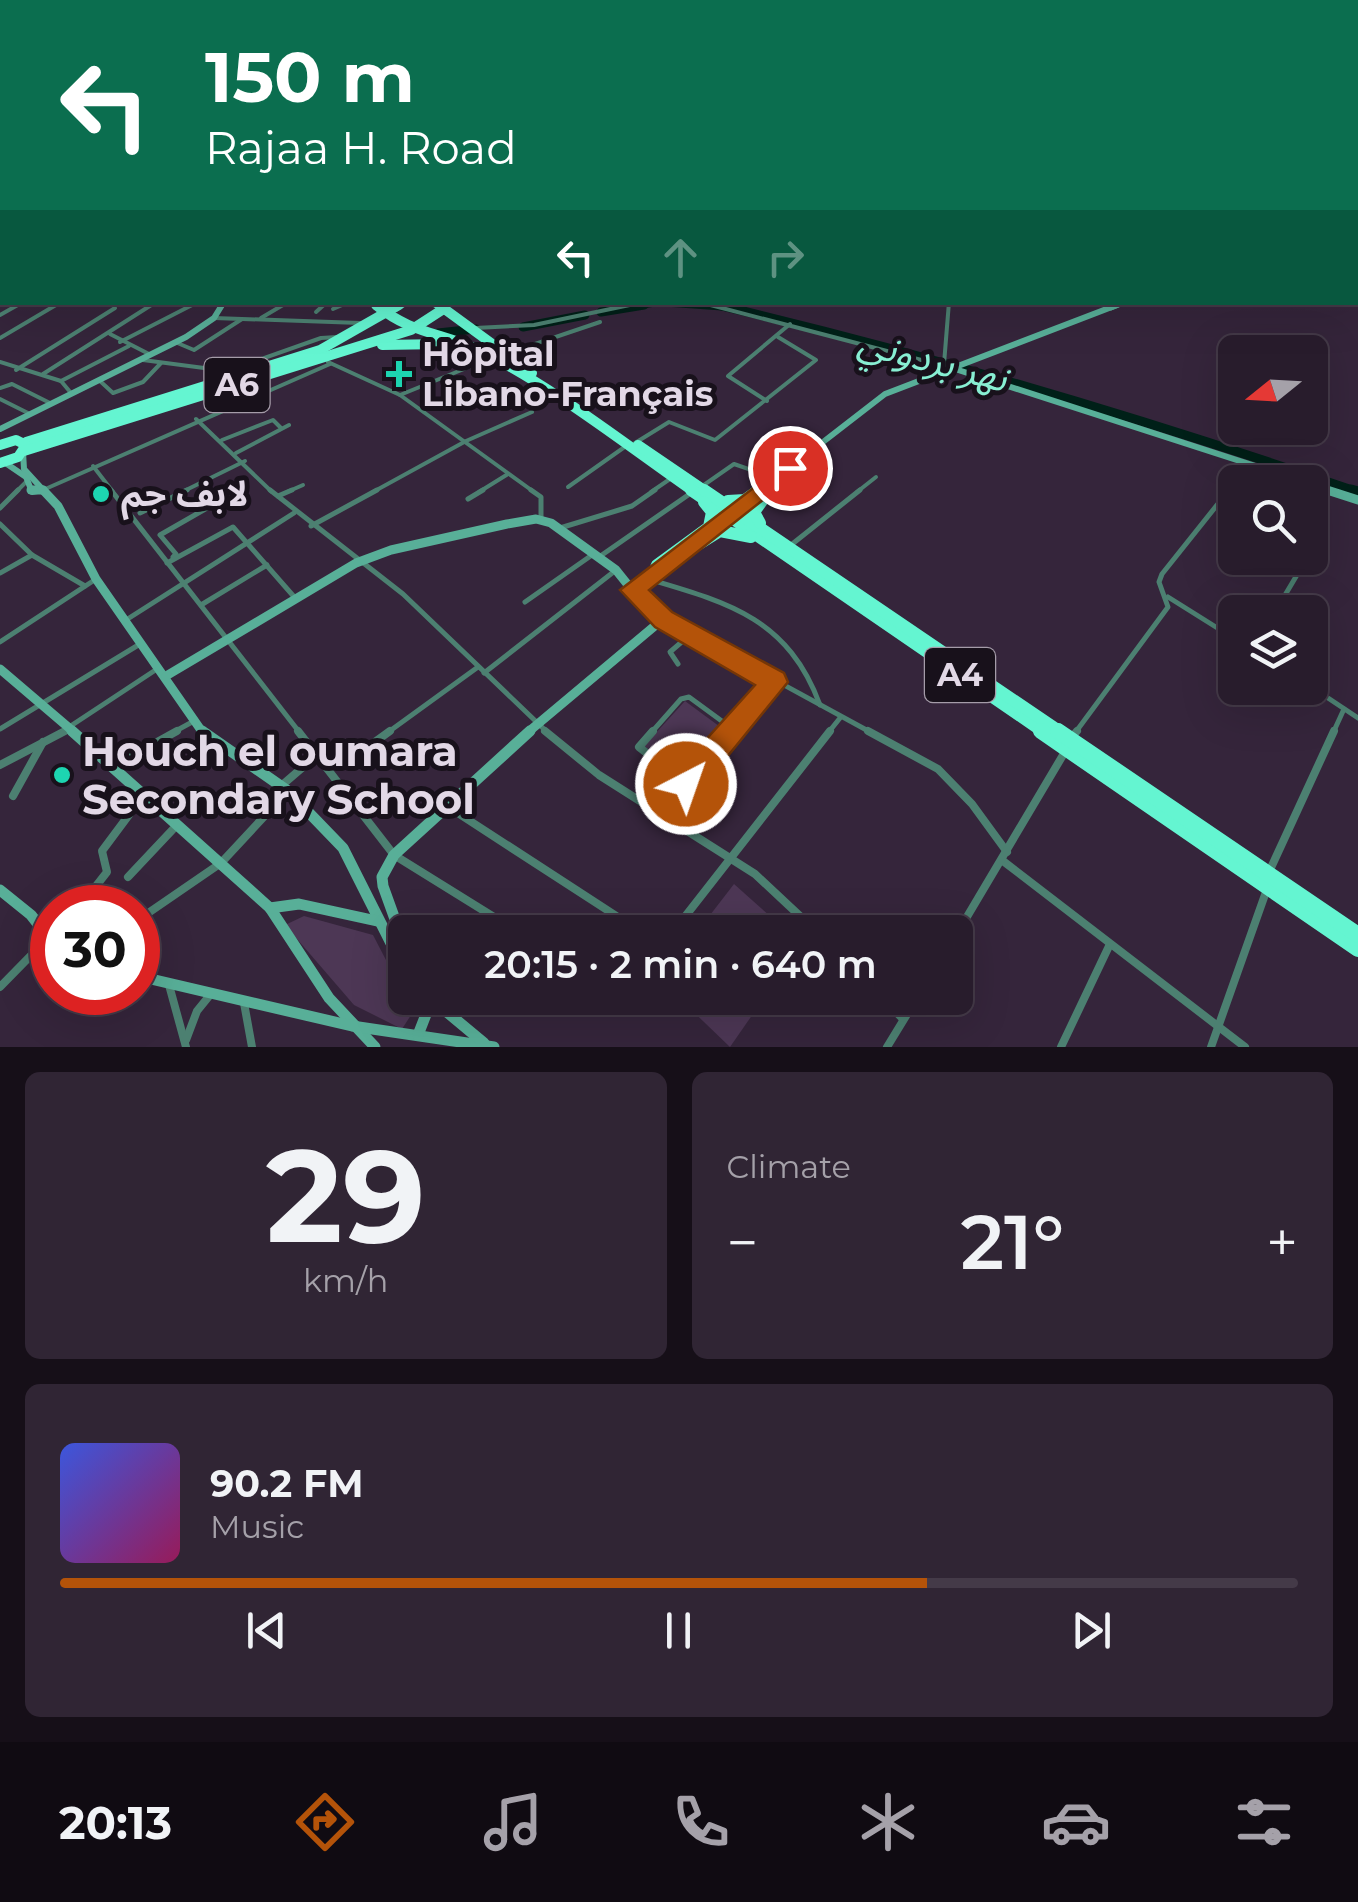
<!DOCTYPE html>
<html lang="en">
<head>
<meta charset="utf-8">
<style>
	body { margin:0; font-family:Montserrat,"Noto Sans Arabic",sans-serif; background:#302534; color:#f1f3f6; height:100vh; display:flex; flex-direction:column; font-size:38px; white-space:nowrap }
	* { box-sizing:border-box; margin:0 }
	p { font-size:32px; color:#a5a1a9 }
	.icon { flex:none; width:55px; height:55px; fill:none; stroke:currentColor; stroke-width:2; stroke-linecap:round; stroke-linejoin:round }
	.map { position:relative; height:1047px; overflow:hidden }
	.sheet { display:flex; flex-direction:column; gap:25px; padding:25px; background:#160f18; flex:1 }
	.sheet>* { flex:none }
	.hud { position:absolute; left:0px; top:0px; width:1360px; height:305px; box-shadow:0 10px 40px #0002,0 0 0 2px #443a48; background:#0b6e4f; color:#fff; overflow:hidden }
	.needle { width:65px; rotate:252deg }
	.tools { position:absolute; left:1218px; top:335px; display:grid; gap:20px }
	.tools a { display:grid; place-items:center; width:110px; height:110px; border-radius:15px; background:#281c2c; box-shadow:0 10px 40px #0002,0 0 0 2px #443a48; font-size:50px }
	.speed { position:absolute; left:30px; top:885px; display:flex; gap:20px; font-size:50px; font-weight:700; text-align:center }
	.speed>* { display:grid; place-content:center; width:130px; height:130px; border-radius:50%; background:#281c2c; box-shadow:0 10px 40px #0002,0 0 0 2px #443a48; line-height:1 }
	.speed .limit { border:15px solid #d22; background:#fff; color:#111 }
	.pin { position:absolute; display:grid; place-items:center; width:85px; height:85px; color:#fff; margin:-42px; border:5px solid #fff; border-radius:50%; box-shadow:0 2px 10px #0007 }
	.me { position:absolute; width:110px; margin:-55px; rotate:41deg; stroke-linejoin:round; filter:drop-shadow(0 0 8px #0008) }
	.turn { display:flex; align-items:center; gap:35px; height:210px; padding:0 40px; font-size:45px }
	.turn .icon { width:130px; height:130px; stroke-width:2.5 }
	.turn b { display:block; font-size:70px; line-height:85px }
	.lanes { display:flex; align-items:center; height:95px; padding:0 40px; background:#0003; justify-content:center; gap:50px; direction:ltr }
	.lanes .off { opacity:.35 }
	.big { font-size:75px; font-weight:600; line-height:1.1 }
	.sheet .widget { flex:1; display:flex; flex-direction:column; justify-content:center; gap:15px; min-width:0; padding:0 35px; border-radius:15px; background:#302534 }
	.sheet .dial { align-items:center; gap:0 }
	.dial b { font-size:130px; line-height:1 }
	.song { display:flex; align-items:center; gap:30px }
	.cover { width:120px; height:120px; border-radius:15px; background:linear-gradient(135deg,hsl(230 70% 55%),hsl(330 70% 35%)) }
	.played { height:10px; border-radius:5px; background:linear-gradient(90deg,#b45309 70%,#443a48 70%) }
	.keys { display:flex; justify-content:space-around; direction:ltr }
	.heat { display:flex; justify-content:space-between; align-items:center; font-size:55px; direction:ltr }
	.sheet .tiles { flex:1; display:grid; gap:25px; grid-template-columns:1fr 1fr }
	.widget:last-child { grid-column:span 2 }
	.trip { position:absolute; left:388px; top:915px; width:585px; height:100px; border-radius:15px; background:#281c2c; box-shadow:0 10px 40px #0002,0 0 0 2px #443a48; font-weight:600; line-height:100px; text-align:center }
	.dock { display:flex; height:160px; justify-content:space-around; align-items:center; background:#100b12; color:#a5a1a9 }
	.dock .icon { width:70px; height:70px }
	.dock .active { color:#b45309 }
	.dock b { font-size:45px; color:#f1f3f6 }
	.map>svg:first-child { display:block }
	.green { fill:#4d3755 }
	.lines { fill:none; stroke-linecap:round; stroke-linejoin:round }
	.river-far2 { stroke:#002018; stroke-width:6 }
	.river-far1 { stroke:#002018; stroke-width:9 }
	.river { stroke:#002018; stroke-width:11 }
	.street-far2 { stroke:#4c8071; stroke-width:4 }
	.street-far1 { stroke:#4c8071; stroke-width:5 }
	.street { stroke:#4c8071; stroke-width:8 }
	.secondary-far3 { stroke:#58af98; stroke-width:5 }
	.secondary-far2 { stroke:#58af98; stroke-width:6 }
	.secondary-far1 { stroke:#58af98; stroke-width:9 }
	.secondary { stroke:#58af98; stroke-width:11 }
	.highway-far3 { stroke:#64f5d1; stroke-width:8 }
	.highway-far2 { stroke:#64f5d1; stroke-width:10 }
	.highway-far1 { stroke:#64f5d1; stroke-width:12 }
	.highway { stroke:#64f5d1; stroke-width:16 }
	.route { fill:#b45309; stroke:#753606; stroke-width:2.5 }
	.poi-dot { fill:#1dd5b1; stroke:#18111b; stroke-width:4 }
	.labels { text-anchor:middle; stroke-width:10; stroke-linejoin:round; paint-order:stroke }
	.shield { fill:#18111b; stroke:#a59ca9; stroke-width:2.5 }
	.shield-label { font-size:32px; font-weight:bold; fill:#e2d8e6 }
	.poi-label { font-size:35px; font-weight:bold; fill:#e2d8e6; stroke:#18111b; text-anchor:start }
	.water-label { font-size:38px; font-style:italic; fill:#88efd3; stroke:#18111b }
	.near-poi-label { font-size:42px; font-weight:bold; fill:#e2d8e6; stroke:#18111b; text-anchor:start }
</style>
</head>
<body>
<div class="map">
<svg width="1358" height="1047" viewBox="0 0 1358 1047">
	<rect width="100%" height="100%" fill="#35253b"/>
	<g class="green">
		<path d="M685 701 727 732 687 780 644 746Z"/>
		<path d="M734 884 788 932H697Z"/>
		<path d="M304 916 373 935 413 1012 402 1029 354 1005 285 925Z"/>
		<path d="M679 998H764L730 1047Z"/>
	</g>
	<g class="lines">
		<path class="river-far2" d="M628 308 658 303 729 308"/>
		<g class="river-far1">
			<path d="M718 305C935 356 1148 420 1358 492"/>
			<path d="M601 312 644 305"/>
			<path d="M523 327 585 315"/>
			<path d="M438 333 476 329"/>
		</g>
		<path class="river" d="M1351 490 1358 492"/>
		<g class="street-far2">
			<path d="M699 302 952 368"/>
			<path d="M333 309 349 302"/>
			<path d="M316 312 327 302"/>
			<path d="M0 315 23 302"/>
			<path d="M214 318 360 323"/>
			<path d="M261 318 288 302"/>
			<path d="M475 328 534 325 644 302"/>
			<path d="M110 334 149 354"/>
			<path d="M0 338 61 302"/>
			<path d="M120 342 196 303"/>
			<path d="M175 342 194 350 242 319"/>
			<path d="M508 353 600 322"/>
			<path d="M143 360 227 371 321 338 337 337"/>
			<path d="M0 362 61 381 71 393"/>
			<path d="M328 362 400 395 534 492"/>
			<path d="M944 364 949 302"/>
			<path d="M16 370 115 308"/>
			<path d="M43 374 156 302"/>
			<path d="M61 381 129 346"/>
			<path d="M100 381 113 393 143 382 161 363"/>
			<path d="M0 388 12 384 50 403"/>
			<path d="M400 395 491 358"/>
			<path d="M0 399 28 413"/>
			<path d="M767 401 728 376 790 324"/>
			<path d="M196 419 272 492"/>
			<path d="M222 440 273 420 281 428"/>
			<path d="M635 443 669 422 715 440 816 360 778 337"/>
			<path d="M236 453 289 425"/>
			<path d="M93 466 113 492"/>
			<path d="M568 487 626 446"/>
			<path d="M701 487 734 464 772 477"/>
			<path d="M43 490 330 364"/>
			<path d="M16 492 28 480"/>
			<path d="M182 492 245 461"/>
			<path d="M287 492 303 485"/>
			<path d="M373 492 466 441 532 412"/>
			<path d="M479 492 508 474"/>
			<path d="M651 492 670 479"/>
			<path d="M857 492 876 477"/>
			<path d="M1228 492 1244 463"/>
		</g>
		<g class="street-far1">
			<path d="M111 490 300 733"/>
			<path d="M270 490 403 594 548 733"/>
			<path d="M531 490 541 497V520"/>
			<path d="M278 496 292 490"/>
			<path d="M468 499 483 490"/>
			<path d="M0 508 18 490"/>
			<path d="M140 513 187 490"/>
			<path d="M0 524 32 555 85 586"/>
			<path d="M311 526 377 490"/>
			<path d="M560 528 632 506 655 490"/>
			<path d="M791 545 860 490"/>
			<path d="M1310 552 1323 524"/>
			<path d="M173 557 176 554 160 535 207 508 205 505"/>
			<path d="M599 557 691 493"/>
			<path d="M167 563 233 527 296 599"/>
			<path d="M0 573 32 555"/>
			<path d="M648 579C730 603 788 619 820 705"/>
			<path d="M1168 597 1235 639"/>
			<path d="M525 602 592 555"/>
			<path d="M201 605 267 565"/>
			<path d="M1275 612 1307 558"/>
			<path d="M663 619 872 733"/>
			<path d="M126 620 294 513"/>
			<path d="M0 642 96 579"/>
			<path d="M678 664 670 652 691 634"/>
			<path d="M484 673 616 570"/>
			<path d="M1310 686 1358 718"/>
			<path d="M0 729 140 644"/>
			<path d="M60 733 157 669"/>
			<path d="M172 733 194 721"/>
			<path d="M387 733 478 667"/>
			<path d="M651 733 681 699 689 697 734 730"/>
			<path d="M731 733 774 683"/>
			<path d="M828 733 840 718"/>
			<path d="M1075 733 1168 607 1159 582 1162 574 1229 490"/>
			<path d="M1333 733 1344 709"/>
		</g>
		<g class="street">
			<path d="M298 731 394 855 518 932"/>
			<path d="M545 731 599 775 755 874 817 932"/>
			<path d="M653 731 639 747 686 784"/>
			<path d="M868 731 938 769 972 804 1007 852"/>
			<path d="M1072 737 1077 731"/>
			<path d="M0 765 65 731"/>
			<path d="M114 766 177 731"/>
			<path d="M281 786 317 755 361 752 390 731"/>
			<path d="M13 796 43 742"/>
			<path d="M447 806 641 932"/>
			<path d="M658 817 733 731"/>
			<path d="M1003 861 1245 1047"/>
			<path d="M1269 872 1334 731"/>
			<path d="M128 877 177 825"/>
			<path d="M89 895 107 872 102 851 143 796"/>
			<path d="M138 920 221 863 286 793"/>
			<path d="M673 932 830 731"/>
			<path d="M955 937 1066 750"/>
			<path d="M169 985 186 1047"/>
			<path d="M0 987 47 939"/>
			<path d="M882 998 903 1019"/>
			<path d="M68 999 75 992"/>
			<path d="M244 1003 252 1047"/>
			<path d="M186 1040 197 1011 210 995"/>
			<path d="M887 1047 917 998"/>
			<path d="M1061 1047 1110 944"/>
			<path d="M1211 1047 1267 889"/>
		</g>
		<g class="secondary-far3">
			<path d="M220 308 224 302"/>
			<path d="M1111 308 1126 302"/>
		</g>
		<g class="secondary-far2">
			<path d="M952 368 1305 482"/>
			<path d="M0 429 186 337 214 318 222 305"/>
			<path d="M23 452 24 469 45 492"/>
			<path d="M4 462 26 477 32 492 43 490"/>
			<path d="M792 466 885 394 1117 305"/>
			<path d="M1310 484 1335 492"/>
		</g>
		<g class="secondary-far1">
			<path d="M31 490H43"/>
			<path d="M43 490 58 506 96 579 203 733"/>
			<path d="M1327 490 1358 500"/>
			<path d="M0 669 75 733"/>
			<path d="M166 676 356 563 391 550 507 524 536 519 551 523 616 570 632 590 654 571"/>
			<path d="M527 733 663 619 632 590"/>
		</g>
		<g class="secondary">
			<path d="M72 731 270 908 329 998 375 1047"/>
			<path d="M202 731 288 791 343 848 405 971"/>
			<path d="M0 890 31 915 52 942"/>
			<path d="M270 908 299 904 377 921"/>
			<path d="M405 947 383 886 382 877 394 855 530 731"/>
			<path d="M138 976 352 1026 494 1047"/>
			<path d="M430 998 484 1043"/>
			<path d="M418 1035 432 999"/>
		</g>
		<g class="highway-far3">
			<path d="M372 302 379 308"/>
			<path d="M432 302 444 308"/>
			<path d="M395 308 405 302"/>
		</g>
		<g class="highway-far2">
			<path d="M376 305C413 335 442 332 481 351 556 389 625 444 694 492"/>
			<path d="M439 305 532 373"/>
			<path d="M382 345 443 344"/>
			<path d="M26 442 320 350 399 305"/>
			<path d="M0 445 16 440 26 445 18 457 0 463"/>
			<path d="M638 445 707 492"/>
			<path d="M24 451 411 330 445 308"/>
			<path d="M756 492 795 463"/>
			<path d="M767 492 795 465"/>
		</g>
		<g class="highway-far1">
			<path d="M691 490 1045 733"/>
			<path d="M704 490 1062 733"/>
			<path d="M728 501 745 500 759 490"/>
			<path d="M760 523 754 512 770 490"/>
			<path d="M654 572 720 531 751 537"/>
			<path d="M654 572 657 565 709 527 712 512 704 502"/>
		</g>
		<g class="highway">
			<path d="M1041 731 1358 949"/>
			<path d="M1058 731 1358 935"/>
		</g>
	</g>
	<linearGradient id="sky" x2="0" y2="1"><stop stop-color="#1d1420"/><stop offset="0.53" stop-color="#4b4660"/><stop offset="1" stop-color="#4b4660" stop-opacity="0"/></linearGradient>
	<rect width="1358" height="312" fill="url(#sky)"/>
	<path class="route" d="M790 460 801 468 797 473 649 590 672 612 784 673 788 682 697 794 686 799 675 794 671 784 675 774 755 685 655 627 620 590Z"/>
	<g class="poi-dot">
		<path d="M394 359h10v10h10v10h-10v10h-10v-10h-10v-10h10z"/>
		<circle cx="101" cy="494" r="10"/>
		<circle cx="62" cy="775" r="10"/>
	</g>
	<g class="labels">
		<g class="shield">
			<rect x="204.5" y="358" width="65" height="54" rx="8"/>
			<rect x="925" y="648" width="70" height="54" rx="8"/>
		</g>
		<g class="shield-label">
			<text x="237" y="396">A6</text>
			<text x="960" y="686">A4</text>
		</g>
		<g class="poi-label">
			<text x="422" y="366">Hôpital<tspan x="422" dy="40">Libano-Français</tspan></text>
			<text x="121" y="506">لابف جم</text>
		</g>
		<g class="water-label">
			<text transform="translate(933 360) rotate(15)" y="13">نهر بردوني</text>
		</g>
		<g class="near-poi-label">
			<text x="82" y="766">Houch el oumara<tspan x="82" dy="48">Secondary School</tspan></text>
		</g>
	</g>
</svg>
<div class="tools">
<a><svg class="needle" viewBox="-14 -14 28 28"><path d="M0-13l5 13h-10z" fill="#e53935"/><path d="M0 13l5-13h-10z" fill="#a5a1a9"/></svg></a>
<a><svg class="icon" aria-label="search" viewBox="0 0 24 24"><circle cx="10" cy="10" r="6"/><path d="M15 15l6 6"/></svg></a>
<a><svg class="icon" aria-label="layers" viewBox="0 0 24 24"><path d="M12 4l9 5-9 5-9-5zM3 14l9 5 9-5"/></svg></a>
</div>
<div class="speed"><div class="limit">30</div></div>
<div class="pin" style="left:790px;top:468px;background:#d93025"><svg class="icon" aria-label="arrive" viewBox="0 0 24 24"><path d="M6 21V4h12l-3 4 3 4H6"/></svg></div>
<svg class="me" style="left:686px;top:784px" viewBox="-20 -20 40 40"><circle r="17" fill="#b45309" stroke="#fff" stroke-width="3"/><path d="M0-11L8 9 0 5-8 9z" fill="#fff"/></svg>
<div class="trip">20:15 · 2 min · 640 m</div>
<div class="hud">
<div class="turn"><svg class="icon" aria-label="left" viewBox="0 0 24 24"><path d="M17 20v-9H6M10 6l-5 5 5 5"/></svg><div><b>150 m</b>Rajaa H. Road</div></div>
<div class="lanes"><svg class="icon" aria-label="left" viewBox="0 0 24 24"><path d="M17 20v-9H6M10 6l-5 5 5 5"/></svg><svg class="icon off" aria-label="ahead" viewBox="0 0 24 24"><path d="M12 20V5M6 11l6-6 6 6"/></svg><svg class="icon off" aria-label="right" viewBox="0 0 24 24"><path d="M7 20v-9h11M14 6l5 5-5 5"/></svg></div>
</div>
</div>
<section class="sheet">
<div class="tiles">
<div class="widget dial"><b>29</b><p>km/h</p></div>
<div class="widget"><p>Climate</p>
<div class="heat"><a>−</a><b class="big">21°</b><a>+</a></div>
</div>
<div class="widget">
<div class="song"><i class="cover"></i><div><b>90.2 FM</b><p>Music</p></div></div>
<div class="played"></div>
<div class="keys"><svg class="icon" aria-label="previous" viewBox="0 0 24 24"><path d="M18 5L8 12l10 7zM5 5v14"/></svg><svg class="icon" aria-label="pause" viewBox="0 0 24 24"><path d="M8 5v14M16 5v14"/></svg><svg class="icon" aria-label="next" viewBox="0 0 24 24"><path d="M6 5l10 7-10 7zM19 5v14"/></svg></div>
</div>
</div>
</section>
<nav class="dock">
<b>20:13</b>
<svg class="icon active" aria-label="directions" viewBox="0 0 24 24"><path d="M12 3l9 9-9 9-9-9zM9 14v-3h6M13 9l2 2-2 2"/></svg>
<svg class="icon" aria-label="music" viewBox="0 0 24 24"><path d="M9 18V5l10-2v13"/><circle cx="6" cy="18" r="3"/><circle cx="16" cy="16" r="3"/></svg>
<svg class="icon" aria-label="phone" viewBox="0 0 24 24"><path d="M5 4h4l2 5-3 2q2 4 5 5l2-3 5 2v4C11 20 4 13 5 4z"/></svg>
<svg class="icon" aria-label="climate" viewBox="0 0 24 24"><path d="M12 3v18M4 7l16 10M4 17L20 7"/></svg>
<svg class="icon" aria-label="car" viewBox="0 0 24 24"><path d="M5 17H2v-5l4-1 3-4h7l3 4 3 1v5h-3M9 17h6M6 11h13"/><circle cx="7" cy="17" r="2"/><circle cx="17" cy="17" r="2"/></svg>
<svg class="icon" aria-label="filters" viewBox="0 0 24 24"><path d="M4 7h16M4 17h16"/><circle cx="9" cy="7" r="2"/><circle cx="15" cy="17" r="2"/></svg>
</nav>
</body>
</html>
